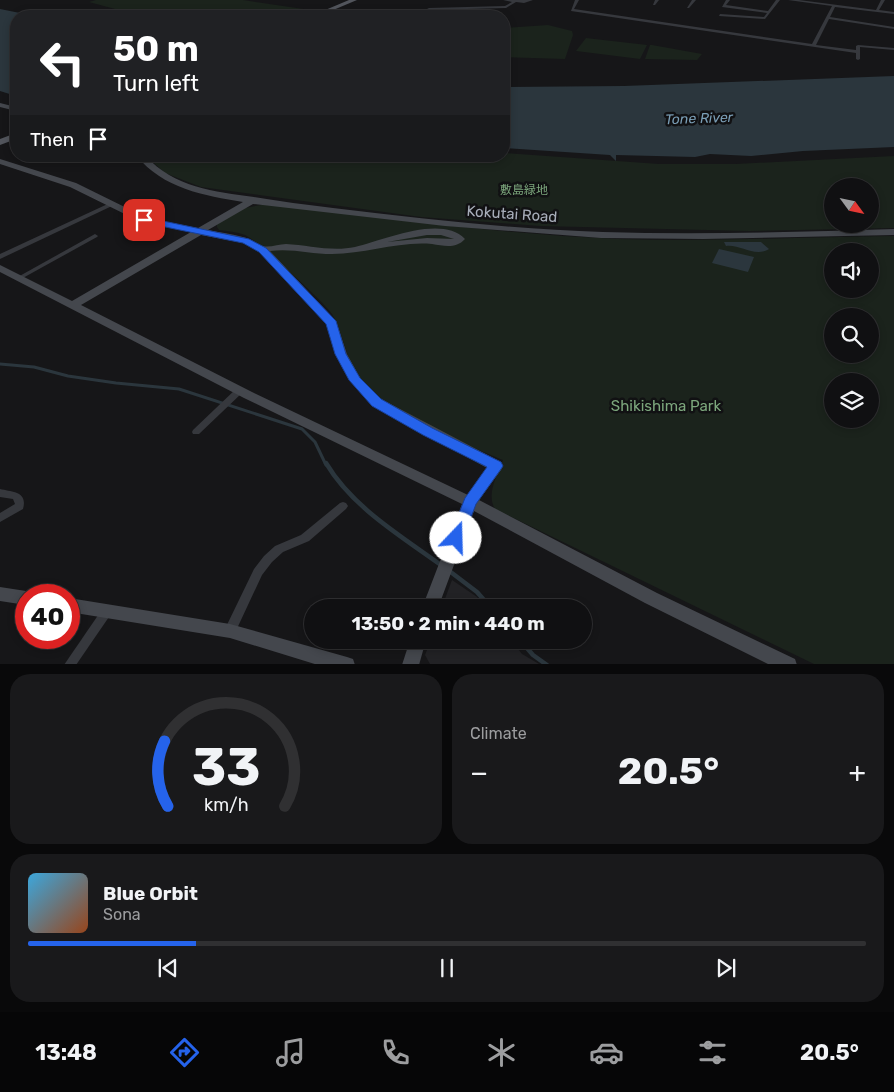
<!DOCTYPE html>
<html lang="en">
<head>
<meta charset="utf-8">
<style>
	body { margin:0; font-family:Rubik,"Noto Sans JP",sans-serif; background:#19191b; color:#f1f3f6; height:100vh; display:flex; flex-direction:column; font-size:19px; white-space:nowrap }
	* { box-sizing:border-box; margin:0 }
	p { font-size:16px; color:#9c9d9f }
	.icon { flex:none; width:28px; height:28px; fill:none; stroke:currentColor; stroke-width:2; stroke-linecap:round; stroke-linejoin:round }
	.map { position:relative; height:664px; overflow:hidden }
	.panel { display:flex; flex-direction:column; gap:10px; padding:10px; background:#09090a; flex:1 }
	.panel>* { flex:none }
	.guide { position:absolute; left:10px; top:10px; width:500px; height:152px; border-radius:20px; box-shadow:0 2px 8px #0003,0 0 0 1px #303032; background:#202124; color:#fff; overflow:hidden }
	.needle { width:32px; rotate:123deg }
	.tools { position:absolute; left:824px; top:178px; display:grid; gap:10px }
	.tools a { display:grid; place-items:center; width:55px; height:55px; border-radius:50%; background:#101012; box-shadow:0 2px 8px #0003,0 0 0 1px #303032; font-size:25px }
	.speed { position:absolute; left:15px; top:584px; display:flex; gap:10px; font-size:25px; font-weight:700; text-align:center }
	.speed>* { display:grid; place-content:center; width:65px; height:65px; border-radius:50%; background:#101012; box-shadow:0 2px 8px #0003,0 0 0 1px #303032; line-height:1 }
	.speed .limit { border:8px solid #d22; background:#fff; color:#111 }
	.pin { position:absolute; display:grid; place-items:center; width:42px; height:42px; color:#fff; margin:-21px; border-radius:10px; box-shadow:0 2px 8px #0006 }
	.me { position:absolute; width:55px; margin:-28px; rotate:21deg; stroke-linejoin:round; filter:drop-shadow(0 0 4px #0008) }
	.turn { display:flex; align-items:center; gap:18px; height:105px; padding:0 20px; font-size:22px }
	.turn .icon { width:65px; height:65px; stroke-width:2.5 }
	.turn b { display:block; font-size:35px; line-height:42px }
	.then { display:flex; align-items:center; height:48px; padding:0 20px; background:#0003; gap:10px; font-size:19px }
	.big { font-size:38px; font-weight:700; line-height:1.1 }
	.panel .tile { flex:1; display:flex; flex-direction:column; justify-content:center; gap:8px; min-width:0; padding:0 18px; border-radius:20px; background:#19191b }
	.panel .dial { align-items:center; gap:0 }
	.dial svg { height:130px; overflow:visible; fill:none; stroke:#303032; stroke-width:7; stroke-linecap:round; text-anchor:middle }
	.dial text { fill:#f1f3f6; stroke:none }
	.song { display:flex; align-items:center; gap:15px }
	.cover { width:60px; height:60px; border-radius:8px; background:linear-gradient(135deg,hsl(200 70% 55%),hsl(20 70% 35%)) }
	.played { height:5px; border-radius:2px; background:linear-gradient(90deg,#2563eb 20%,#303032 20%) }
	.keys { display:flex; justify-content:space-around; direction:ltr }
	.heat { display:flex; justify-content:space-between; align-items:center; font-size:28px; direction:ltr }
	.panel .tiles { flex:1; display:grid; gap:10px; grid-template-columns:1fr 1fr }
	.tile:last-child { grid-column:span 2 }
	.trip { position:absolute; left:304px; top:599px; width:288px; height:50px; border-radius:25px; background:#101012; box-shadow:0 2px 8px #0003,0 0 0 1px #303032; font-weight:700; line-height:50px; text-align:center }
	.tabs { display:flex; height:80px; justify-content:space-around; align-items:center; background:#060607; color:#9c9d9f }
	.tabs .icon { width:35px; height:35px }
	.tabs .current { color:#2563eb }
	.tabs b { font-size:22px; color:#f1f3f6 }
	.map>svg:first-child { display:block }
	.built { fill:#222225 }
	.green { fill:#1b231c; fill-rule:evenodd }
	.water { fill:#2b363d }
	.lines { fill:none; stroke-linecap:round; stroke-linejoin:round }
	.stream-far1 { stroke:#2b363d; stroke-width:3 }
	.stream { stroke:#2b363d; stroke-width:4.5 }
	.street { fill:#36383d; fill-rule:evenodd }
	.secondary { fill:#44474d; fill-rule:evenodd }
	.primary { fill:#52555c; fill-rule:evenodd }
	.route { fill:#2563eb; stroke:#184099 }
	.labels { text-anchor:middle; stroke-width:5; stroke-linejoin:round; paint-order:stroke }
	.far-park-label { font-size:12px; fill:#7ca67c; stroke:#111113 }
	.far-water-label { font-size:14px; font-style:italic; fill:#7b9fb7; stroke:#111113 }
	.street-label { font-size:15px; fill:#a7adb9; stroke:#111113 }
	.park-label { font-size:15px; fill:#7ca67c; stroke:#111113 }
</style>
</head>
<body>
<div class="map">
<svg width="894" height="665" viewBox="0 0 894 665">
	<rect width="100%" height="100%" fill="#161618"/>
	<g class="built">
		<path d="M452 580 477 597 485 607H442Z"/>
		<path d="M431 640H511L522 654 539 664H430L425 655Z"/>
	</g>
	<g class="green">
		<path d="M96 0H243L317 11 306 16H141L89 2Z"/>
		<path d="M548 25 572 31 573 35 565 59 504 57V28Z"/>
		<path d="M586 38 647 45 640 59 576 51Z"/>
		<path d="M650 45H652L702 54 697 60 645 59Z"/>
		<path d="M504 153 659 164H736L894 156V228L749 231 540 226 421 217 201 187 165 173 146 156H504ZM832 186H870V224H832Z"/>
		<path d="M266 204C383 218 500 234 618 239 710 242 803 237 894 236V664H814L495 509C486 494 497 476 503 460 464 444 386 413 361 380 345 359 344 335 332 314 326 304 256 239 245 235 237 232 227 231 219 230L217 227V224L245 208ZM832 251H870V289H832ZM832 316H870V354H832ZM832 381H870V419H832Z"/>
	</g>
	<g class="water">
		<path d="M0 9 35 16H16V96L0 91Z"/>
		<path d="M894 76V147L803 151 751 156 710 154 695 157 616 155V161L610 155 504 148V87L624 86Z"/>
		<path d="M724 242H761L769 249C755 258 740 244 726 246Z"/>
		<path d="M719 249 754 257 748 272 712 263Z"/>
	</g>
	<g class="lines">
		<path class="stream-far1" d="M0 364 34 367 68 376 116 383 179 389 302 429 315 442 326 465"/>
		<g class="stream">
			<path d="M326 463C352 507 401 536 441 565"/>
			<path d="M448 570 477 592 491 608"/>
			<path d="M520 640 533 655 547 665"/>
		</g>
		<g class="street">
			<path d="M503 0H533L524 3 516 2 506 8 429 10 427 9 429 8 505 6 512 2Z"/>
			<path d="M575 0H579L574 9 812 44 832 6 788 0H799L876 10 881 0H885L879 10 894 12V14L835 7 830 17 894 27V29L829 19 816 45 856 50V46L858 45 894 48V50L860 47V59L858 60 856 59V53L571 11Z"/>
			<path d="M655 0H659L655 5H653Z"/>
			<path d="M692 0H696L689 8H687Z"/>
			<path d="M726 0H730L726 5 768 11 776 0H780L765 19 719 16 720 14 764 17 767 13 722 7Z"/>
			<path d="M112 202 114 203V205L0 259V254Z"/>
			<path d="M95 234 98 236 97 237 21 279H17L16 278Z"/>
			<path d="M240 387 243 388 244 390 243 392 199 434H193L192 432 193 430 237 388Z"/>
			<path d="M0 489C12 492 28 491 23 509L0 522V513L15 504 13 499 0 497Z"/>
			<path d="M343 502 346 503 348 506 346 509 309 541 283 552 272 562 262 575 234 635 230 636 226 635 224 631 254 569 264 556 275 546 301 535 340 503Z"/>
			<path d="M107 606 111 608 112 611 111 614 76 665H64L103 608Z"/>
		</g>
		<g class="secondary">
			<path d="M0 103 16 107V111L0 107Z"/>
			<path d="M137 156H146C173 187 215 192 254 197 279 201 307 205 333 208 423 219 513 229 603 232 700 235 797 232 894 229V235L703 239 601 238 445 226 253 204 208 230C221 233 236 234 249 239 254 241 258 245 263 246 269 248 279 244 286 244 308 245 332 252 355 247 382 241 441 214 465 239 456 249 444 246 432 244 399 241 365 254 332 254 311 254 291 248 270 251L336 321 347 354 360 378 381 399 501 462 503 466 501 470 479 500 657 593 795 659 797 665H770L645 603 474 511 438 608H422L462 504 244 398 0 272V265L72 301 191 232 141 222 70 187 0 164V159L76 183 147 218 198 228 243 202C205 196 162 188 137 156ZM201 235 243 243 260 252 327 324 335 354 349 380 373 405 487 468 468 495 252 392 81 305ZM427 235H441L454 239 427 238 387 242Z"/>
			<path d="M0 587 26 591 33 595H26V605L0 601Z"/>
			<path d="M69 598 230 624 347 657 353 659 355 665H318L230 638 69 612Z"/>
			<path d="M410 640H426L419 665H402Z"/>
		</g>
		<g class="primary">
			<path d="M349 0H357L319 16H311Z"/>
			<path d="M16 133V139L0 145V139Z"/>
		</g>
	</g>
	<path class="route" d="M144 217 249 239 266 248 336 321 346 354 360 378 381 399 432 428 501 462 503 466 501 469 476 504 462 542 456 544 451 542 449 538 465 498 487 467 423 435 372 406 349 380 335 354 326 324 259 252 243 243 141 222V218Z"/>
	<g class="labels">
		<g class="far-park-label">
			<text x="524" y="194">敷島緑地</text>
		</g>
		<g class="far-water-label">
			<text transform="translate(699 118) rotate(-2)" y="5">Tone River</text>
		</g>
		<g class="street-label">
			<text transform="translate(512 214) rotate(4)" y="5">Kokutai Road</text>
		</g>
		<g class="park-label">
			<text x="666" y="411">Shikishima Park</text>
		</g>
	</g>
</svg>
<div class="tools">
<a><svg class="needle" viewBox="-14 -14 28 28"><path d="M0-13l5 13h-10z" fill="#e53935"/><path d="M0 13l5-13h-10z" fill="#9c9d9f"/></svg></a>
<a><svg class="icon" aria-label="sound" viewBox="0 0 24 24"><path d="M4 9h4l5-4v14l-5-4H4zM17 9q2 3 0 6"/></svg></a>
<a><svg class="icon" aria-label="search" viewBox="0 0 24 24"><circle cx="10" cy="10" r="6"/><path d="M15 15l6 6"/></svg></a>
<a><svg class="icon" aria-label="layers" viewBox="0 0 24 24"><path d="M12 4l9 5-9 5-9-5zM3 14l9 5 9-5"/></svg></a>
</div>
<div class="speed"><div class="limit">40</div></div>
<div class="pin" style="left:144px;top:220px;background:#d93025"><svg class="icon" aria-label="arrive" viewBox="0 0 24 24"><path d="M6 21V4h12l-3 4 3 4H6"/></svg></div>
<svg class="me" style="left:456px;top:538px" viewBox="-20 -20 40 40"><circle r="19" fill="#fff"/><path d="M0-13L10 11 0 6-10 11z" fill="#2563eb"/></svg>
<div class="trip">13:50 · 2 min · 440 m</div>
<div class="guide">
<div class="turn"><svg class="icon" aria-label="left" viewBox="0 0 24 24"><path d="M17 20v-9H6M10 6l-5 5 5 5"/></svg><div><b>50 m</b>Turn left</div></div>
<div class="then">Then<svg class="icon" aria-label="arrive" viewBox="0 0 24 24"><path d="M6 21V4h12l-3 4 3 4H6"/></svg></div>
</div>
</div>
<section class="panel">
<div class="tiles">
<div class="tile dial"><svg viewBox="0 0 100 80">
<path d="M14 69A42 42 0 1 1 86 69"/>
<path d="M14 69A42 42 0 0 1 12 29" stroke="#2563eb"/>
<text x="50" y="56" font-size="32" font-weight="700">33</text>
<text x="50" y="72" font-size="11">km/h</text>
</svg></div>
<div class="tile"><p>Climate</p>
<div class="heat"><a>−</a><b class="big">20.5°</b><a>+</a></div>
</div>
<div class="tile">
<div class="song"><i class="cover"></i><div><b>Blue Orbit</b><p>Sona</p></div></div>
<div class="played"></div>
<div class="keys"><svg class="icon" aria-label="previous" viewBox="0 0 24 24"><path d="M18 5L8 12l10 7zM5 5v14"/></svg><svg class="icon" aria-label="pause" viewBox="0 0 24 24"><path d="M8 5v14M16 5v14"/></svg><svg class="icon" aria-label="next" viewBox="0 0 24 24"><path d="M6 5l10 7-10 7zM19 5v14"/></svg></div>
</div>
</div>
</section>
<nav class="tabs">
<b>13:48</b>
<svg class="icon current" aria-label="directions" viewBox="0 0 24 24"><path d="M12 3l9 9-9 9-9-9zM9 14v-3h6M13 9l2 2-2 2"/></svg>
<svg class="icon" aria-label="music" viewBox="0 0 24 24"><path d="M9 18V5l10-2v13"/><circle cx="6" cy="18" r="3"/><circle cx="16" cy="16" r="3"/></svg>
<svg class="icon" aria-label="phone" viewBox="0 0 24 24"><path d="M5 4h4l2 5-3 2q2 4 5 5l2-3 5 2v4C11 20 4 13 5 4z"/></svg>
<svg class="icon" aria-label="climate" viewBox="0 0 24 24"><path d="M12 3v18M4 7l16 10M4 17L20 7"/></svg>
<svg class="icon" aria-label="car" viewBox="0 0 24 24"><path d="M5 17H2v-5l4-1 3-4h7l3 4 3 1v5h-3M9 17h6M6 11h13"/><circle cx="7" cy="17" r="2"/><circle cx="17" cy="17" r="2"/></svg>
<svg class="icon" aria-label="filters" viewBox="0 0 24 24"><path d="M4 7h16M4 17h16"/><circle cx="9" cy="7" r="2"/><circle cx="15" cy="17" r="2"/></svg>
<b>20.5°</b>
</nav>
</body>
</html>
